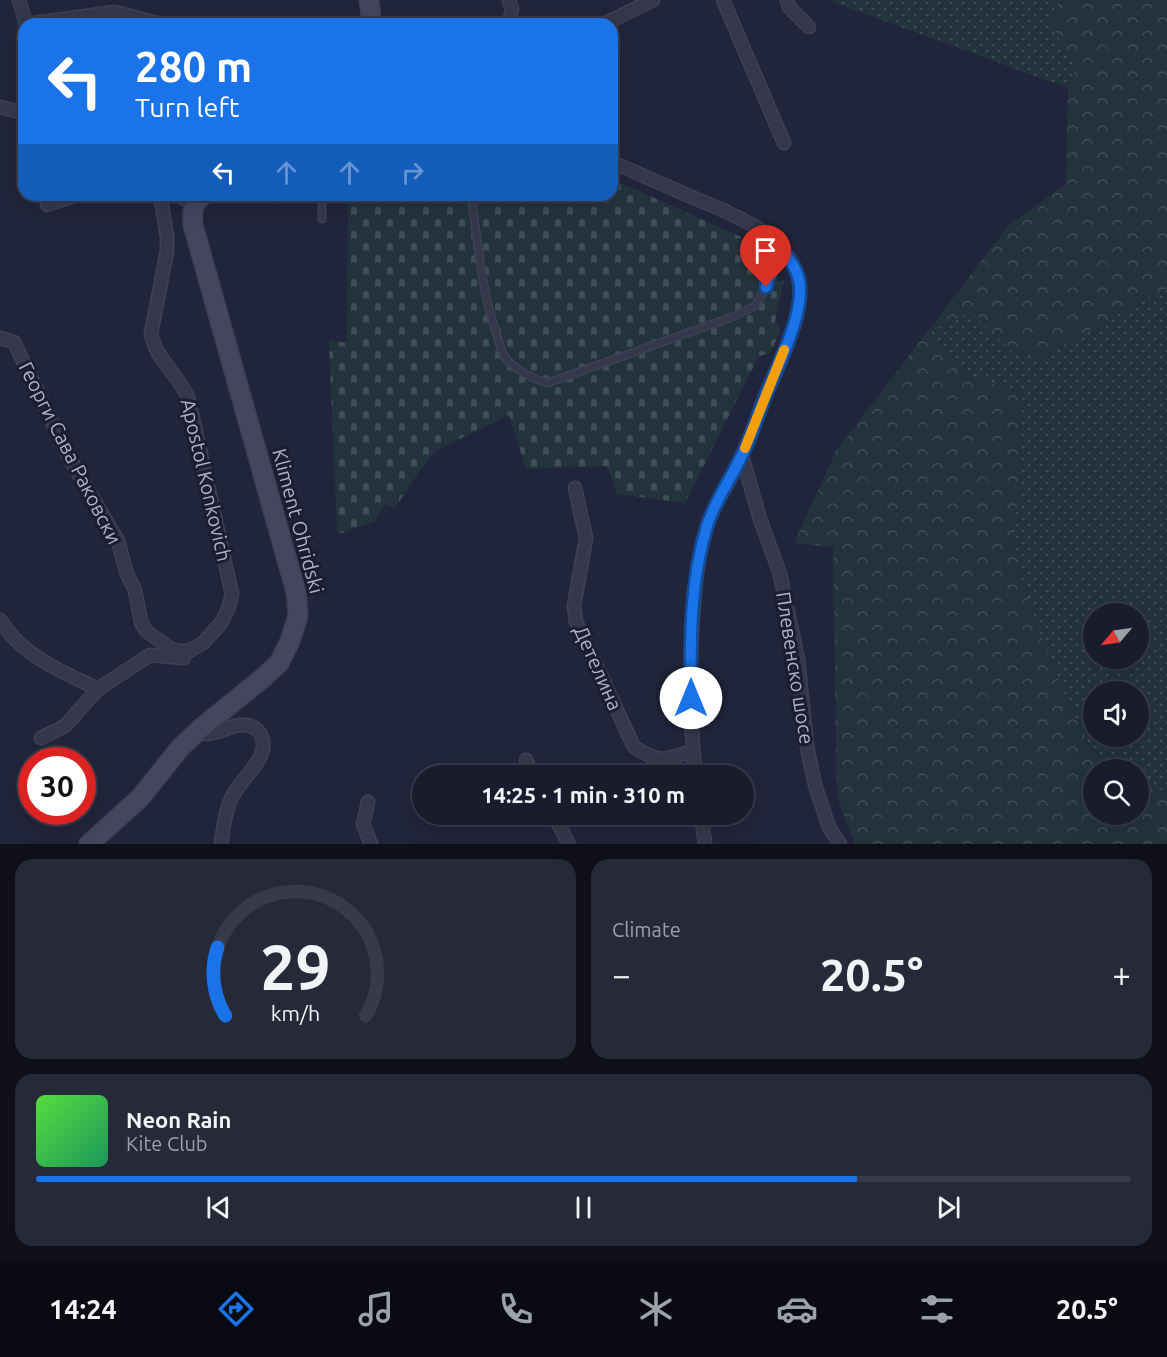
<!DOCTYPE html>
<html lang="en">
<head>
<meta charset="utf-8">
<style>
	body { margin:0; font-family:Ubuntu,sans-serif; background:#262938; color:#f1f3f6; height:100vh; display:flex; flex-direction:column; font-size:22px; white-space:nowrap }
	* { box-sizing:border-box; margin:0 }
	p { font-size:20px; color:#9fa1a9 }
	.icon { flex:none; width:33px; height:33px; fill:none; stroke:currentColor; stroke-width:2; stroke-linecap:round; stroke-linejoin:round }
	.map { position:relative; height:844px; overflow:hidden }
	.sheet { display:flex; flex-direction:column; gap:15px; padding:15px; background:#0e0f18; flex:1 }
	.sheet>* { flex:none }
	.banner { position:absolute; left:18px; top:18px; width:600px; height:183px; border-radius:18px; box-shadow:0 6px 24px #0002,0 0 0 2px #373a48; background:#1a73e8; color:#fff; overflow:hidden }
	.needle { width:39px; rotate:241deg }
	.tools { position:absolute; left:1083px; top:603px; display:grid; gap:12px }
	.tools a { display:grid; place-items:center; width:66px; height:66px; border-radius:50%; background:#191c2c; box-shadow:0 6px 24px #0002,0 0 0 2px #373a48; font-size:30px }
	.speed { position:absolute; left:18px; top:747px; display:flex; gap:12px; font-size:30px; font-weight:700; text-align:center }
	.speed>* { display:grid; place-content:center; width:78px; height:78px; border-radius:50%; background:#191c2c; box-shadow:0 6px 24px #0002,0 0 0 2px #373a48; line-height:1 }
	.speed .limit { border:9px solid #d22; background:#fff; color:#111 }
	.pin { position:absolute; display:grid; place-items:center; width:51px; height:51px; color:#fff; margin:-62px -26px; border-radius:50% 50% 50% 0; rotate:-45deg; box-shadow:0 0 6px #0007 }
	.pin .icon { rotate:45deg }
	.me { position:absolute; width:66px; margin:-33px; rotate:0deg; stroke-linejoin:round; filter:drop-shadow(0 0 4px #0008) }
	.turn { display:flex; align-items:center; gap:21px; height:126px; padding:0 18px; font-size:27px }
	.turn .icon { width:78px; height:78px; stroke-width:2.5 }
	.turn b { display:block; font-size:42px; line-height:51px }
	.lanes { display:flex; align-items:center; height:57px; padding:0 18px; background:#0003; justify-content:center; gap:30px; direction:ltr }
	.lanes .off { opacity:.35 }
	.big { font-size:45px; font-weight:600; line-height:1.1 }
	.sheet .card { flex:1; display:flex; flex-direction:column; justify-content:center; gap:9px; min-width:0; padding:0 21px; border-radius:18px; background:#262938 }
	.sheet .dial { align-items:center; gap:0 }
	.dial svg { height:156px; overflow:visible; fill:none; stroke:#373a48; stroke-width:7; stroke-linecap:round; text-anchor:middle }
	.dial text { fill:#f1f3f6; stroke:none }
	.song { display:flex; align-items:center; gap:18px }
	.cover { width:72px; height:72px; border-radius:9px; background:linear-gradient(135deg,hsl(110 70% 55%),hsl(150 70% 35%)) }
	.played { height:6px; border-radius:3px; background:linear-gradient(90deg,#1a73e8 75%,#373a48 75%) }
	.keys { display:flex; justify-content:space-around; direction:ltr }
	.heat { display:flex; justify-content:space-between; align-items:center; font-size:33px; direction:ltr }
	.sheet .tiles { flex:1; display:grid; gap:15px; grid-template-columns:1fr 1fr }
	.card:last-child { grid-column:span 2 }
	.trip { position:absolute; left:412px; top:765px; width:342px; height:60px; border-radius:30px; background:#191c2c; box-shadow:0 6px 24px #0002,0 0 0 2px #373a48; font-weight:600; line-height:60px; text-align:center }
	.menu { display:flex; height:96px; justify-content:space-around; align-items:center; background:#0a0b12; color:#9fa1a9 }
	.menu .icon { width:42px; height:42px }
	.menu .current { color:#1a73e8 }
	.menu b { font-size:27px; color:#f1f3f6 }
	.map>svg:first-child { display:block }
	.grass { fill:url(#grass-dots); fill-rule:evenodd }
	.forest { fill:url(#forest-crowns) }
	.cemetery { fill:url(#cemetery-stones) }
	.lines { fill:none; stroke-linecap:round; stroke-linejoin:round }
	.lane-casing { stroke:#3e4154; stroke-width:9 }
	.street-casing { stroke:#3e4154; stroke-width:15 }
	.secondary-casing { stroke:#3e4154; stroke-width:21 }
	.lane { stroke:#35384b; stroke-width:6 }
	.street { stroke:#35384b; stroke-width:12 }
	.secondary { stroke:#43465e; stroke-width:18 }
	.route-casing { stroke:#114b97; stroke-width:15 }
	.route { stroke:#1a73e8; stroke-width:10 }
	.slow { stroke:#f59e0b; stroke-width:10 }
	.labels { text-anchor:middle; stroke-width:6; stroke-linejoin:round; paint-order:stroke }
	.street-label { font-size:20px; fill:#b0b3c7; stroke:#1a1e30 }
</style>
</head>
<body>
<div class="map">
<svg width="1167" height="844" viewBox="0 0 1167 844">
	<defs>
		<pattern id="grass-dots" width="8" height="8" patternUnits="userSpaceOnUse" patternTransform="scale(1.5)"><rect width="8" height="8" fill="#23333c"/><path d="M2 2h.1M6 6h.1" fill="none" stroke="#404e57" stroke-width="1.8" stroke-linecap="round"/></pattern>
		<pattern id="forest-crowns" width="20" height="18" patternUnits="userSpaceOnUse" patternTransform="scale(1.5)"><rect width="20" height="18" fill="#23333c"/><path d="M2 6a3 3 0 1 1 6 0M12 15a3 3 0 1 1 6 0" fill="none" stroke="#404e57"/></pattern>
		<pattern id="cemetery-stones" width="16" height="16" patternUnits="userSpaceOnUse" patternTransform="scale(1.5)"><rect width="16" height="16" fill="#23333c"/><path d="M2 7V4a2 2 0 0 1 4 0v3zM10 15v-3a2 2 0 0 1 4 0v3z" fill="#404e57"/></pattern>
	</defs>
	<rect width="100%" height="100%" fill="#21253b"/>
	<g class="grass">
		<path d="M833 0H1059L1051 24 1076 69 1068 88 833 2Z"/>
		<path d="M1167 289V794L1139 780 1138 770 1112 769 1086 740 1061 686 1037 626 1013 549 1020 472 1023 393 965 374 926 333 971 311 1011 350ZM1094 614H1138V658H1094ZM1094 692H1138V736H1094Z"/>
	</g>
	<path class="forest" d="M1059 0H1167V289L1145 299 1042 358 1011 351 971 311 927 333 965 374 1023 393 1020 473 1013 549 1037 626 1061 686 1086 740 1112 769 1094 770V814H1138L1139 780 1167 794V844H855L837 797 833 547 794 543 836 451 1009 225 1066 184 1068 88 1076 69 1051 24Z"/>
	<path class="cemetery" d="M612 179 759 245 778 266V281H784L775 321 781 331 770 353 759 356 685 503 617 494 607 466 526 469 509 415 437 450 420 470 395 508 385 504 375 521 342 533 337 531 329 340 347 343 348 195H612Z"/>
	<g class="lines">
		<defs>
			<g id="lane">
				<path d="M322 195V219"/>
				<path d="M471 195C478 242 481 290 497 335 499 342 501 351 505 357 515 370 532 379 548 383L735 316 755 306 766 287 778 245"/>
				<path d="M276 199 282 195"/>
			</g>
			<g id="street">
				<path d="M19 0 26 24"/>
				<path d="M723 0 784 143"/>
				<path d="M787 0 789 7 809 27"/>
				<path d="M26 24 115 12 161 24"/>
				<path d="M503 24 510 20 512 9 509 0"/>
				<path d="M604 24 653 0"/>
				<path d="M0 107 24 113"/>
				<path d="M612 162C637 173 662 184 687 195 726 212 778 228 796 271 810 304 782 356 769 387 760 410 752 433 742 455 732 478 717 499 708 523 699 549 696 577 694 604 689 661 689 719 696 776"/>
				<path d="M178 195 194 204"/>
				<path d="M47 205 77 195"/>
				<path d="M0 338 14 342 70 459 118 541 127 574 135 590 141 622 146 631 170 648 179 651H189L203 643 221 623 229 607 232 594 188 397C178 375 156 359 151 334L167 251V237L161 200 164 195"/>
				<path d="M742 456 760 519 780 574 798 660 807 747 815 785 829 827 840 844"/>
				<path d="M575 488 586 538 574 606 576 622 634 747C660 764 664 760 693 751"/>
				<path d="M0 620C22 656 61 671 98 689"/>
				<path d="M200 729 206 734C219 734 233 723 246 725 252 726 258 730 261 735 272 758 239 779 231 799 225 812 223 830 221 844"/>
				<path d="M41 738 65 726 98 689 150 655 184 658"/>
				<path d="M526 760 533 776"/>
				<path d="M368 802 363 824 371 844"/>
				<path d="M553 814 569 844"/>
				<path d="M701 814 705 844"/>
			</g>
			<g id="secondary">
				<path d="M369 0 372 24"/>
				<path d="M89 844 140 798 180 748 200 729 264 677 279 663 290 641 298 616 296 592 193 225C192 212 192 204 203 195"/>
			</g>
		</defs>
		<use href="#lane" class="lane-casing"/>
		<use href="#street" class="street-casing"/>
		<use href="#secondary" class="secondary-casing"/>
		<use href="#lane" class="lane"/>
		<use href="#street" class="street"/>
		<use href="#secondary" class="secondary"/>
	</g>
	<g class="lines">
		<defs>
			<path id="route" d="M691 698C690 641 690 581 707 526 715 501 730 480 741 457 751 438 757 417 765 397 777 367 806 312 799 280 796 266 787 256 778 245L766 287"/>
		</defs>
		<use href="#route" class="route-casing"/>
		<use href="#route" class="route"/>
		<path class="slow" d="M745 448 784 350"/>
	</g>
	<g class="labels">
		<g class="street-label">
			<text transform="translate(70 453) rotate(63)" y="7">Георги Сава Раковски</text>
			<text transform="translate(206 480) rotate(77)" y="7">Apostol Konkovich</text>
			<text transform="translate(298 521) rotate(75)" y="7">Kliment Ohridski</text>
			<text transform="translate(598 668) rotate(66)" y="7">Детелина</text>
			<text transform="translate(795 668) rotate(81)" y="7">Плевенско шосе</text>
		</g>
	</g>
</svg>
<div class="tools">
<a><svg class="needle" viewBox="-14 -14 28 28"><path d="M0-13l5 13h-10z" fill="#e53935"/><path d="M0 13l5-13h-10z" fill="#9fa1a9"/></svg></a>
<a><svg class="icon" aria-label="sound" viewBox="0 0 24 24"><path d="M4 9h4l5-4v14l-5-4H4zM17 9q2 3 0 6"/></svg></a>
<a><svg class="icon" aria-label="search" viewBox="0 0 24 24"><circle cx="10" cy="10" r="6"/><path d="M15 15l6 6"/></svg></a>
</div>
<div class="speed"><div class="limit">30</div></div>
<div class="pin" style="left:766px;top:287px;background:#d93025"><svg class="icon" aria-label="arrive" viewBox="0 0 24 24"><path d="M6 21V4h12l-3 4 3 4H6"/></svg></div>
<svg class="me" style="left:691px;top:698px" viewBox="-20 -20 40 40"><circle r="19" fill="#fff"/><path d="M0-13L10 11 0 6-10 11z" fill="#1a73e8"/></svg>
<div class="trip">14:25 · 1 min · 310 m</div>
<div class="banner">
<div class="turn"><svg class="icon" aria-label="left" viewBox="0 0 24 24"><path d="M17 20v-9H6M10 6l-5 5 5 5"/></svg><div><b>280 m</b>Turn left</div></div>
<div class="lanes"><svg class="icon" aria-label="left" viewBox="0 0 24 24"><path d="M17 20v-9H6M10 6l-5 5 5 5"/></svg><svg class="icon off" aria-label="ahead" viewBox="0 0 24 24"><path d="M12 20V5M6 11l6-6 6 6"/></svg><svg class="icon off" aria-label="ahead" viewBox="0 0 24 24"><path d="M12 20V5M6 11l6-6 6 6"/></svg><svg class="icon off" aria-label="right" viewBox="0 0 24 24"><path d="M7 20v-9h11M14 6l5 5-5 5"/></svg></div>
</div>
</div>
<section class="sheet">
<div class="tiles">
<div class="card dial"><svg viewBox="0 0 100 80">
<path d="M14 69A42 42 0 1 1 86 69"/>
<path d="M14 69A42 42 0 0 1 10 34" stroke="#1a73e8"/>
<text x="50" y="56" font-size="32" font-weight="700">29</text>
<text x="50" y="72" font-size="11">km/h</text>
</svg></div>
<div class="card"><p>Climate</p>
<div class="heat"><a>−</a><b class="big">20.5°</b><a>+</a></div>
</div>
<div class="card">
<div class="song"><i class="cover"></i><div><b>Neon Rain</b><p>Kite Club</p></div></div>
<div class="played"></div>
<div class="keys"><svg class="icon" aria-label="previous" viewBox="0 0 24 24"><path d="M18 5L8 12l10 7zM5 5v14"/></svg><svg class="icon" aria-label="pause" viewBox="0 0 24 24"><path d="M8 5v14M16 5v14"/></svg><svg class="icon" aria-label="next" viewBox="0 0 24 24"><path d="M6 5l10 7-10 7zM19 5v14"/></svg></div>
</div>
</div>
</section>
<nav class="menu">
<b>14:24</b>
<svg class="icon current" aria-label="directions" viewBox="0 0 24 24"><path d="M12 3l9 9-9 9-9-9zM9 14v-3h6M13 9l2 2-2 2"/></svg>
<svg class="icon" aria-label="music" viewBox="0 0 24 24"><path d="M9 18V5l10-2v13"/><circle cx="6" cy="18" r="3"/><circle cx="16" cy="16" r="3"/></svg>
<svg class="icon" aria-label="phone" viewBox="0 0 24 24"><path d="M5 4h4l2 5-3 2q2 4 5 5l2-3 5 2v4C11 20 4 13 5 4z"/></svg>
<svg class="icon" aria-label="climate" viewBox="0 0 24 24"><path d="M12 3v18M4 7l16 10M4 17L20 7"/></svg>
<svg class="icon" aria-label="car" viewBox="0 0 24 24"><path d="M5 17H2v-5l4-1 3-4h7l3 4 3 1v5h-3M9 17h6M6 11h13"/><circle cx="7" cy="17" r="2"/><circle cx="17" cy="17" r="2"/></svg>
<svg class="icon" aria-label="filters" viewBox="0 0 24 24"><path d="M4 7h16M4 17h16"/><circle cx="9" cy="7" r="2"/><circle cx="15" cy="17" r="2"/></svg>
<b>20.5°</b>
</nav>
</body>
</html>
